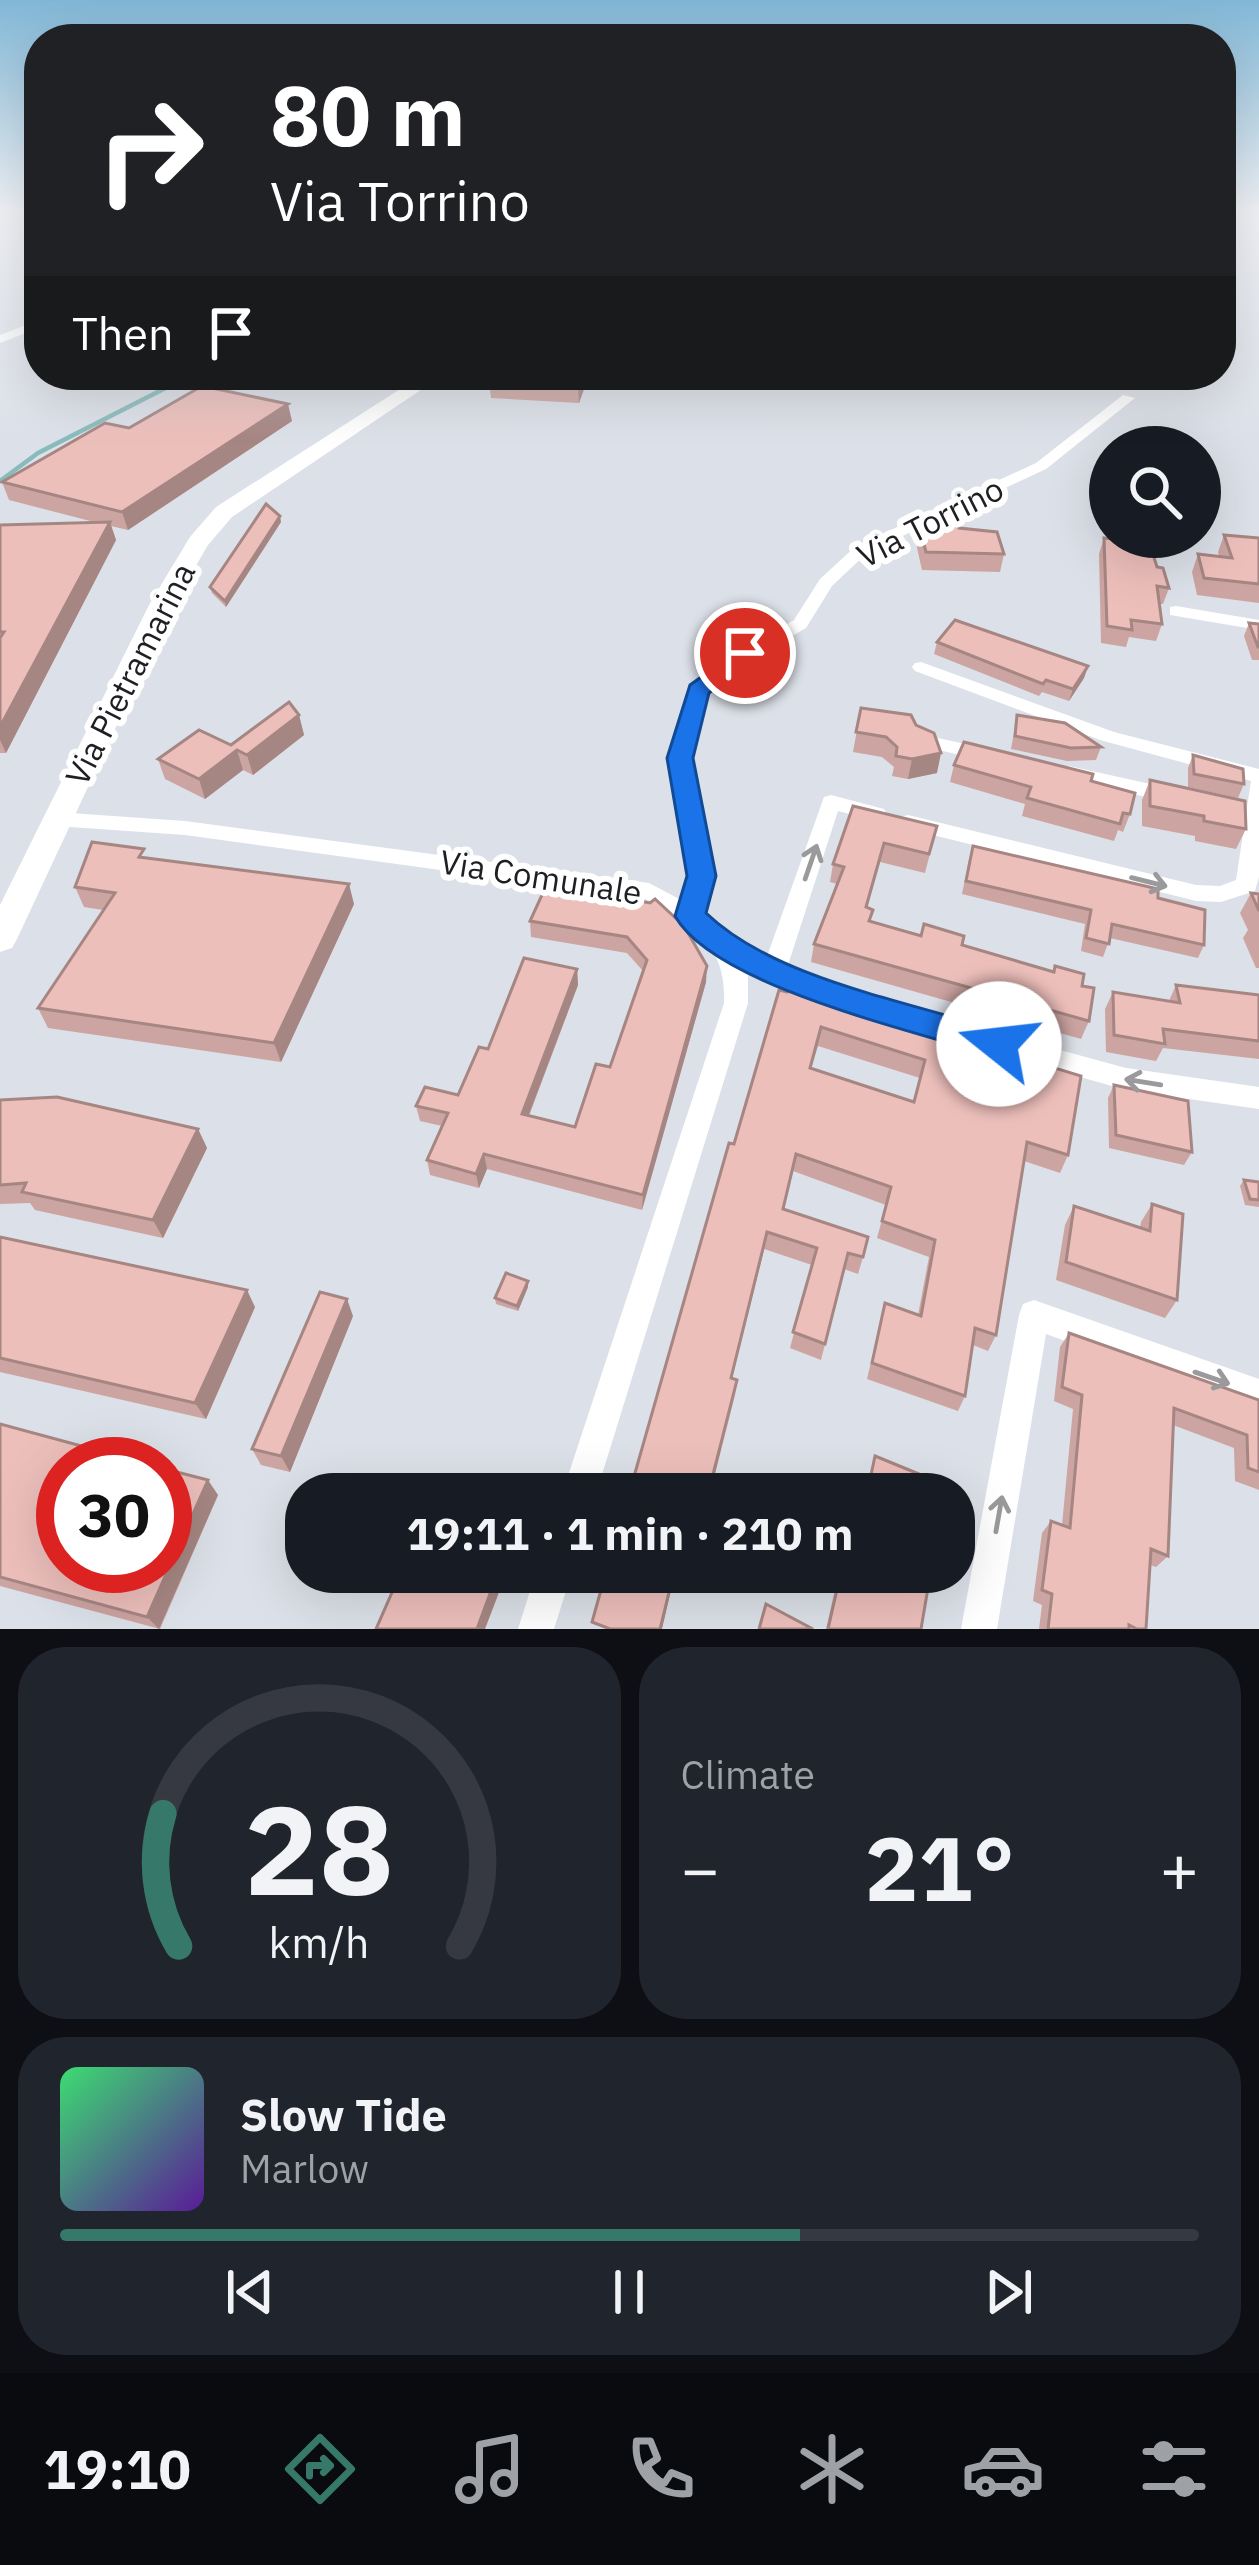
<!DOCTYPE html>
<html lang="en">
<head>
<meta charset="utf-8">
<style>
	body { margin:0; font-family:"IBM Plex Sans",sans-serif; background:#20242c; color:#f1f3f6; height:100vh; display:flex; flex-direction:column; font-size:45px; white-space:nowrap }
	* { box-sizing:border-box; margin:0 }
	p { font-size:39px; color:#9ea1a6 }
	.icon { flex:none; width:66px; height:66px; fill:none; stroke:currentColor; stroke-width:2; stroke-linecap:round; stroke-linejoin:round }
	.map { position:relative; height:1629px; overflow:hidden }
	.side { display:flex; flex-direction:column; gap:18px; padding:18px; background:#0d0f14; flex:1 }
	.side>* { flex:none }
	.hud { position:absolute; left:24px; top:24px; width:1212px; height:366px; border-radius:48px; box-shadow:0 12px 48px #0002; background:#202124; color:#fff; overflow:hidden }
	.buttons { position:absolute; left:1089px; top:426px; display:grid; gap:24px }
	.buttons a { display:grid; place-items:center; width:132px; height:132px; border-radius:50%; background:#171b24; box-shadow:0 12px 48px #0002; font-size:60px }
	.speed { position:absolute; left:36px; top:1437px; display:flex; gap:24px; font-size:60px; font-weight:700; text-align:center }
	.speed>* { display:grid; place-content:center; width:156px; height:156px; border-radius:50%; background:#171b24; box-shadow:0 12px 48px #0002; line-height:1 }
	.speed .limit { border:18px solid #d22; background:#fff; color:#111 }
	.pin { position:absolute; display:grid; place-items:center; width:102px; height:102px; color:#fff; margin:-51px; border:6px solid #fff; border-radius:50%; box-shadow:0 3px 12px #0007 }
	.me { position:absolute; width:132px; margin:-66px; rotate:286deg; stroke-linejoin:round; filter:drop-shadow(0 0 9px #0008) }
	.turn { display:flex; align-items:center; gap:42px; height:252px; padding:0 48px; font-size:54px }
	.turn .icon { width:156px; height:156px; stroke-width:2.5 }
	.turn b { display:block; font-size:84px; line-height:102px }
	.then { display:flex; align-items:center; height:114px; padding:0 48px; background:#0003; gap:24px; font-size:45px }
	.big { font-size:90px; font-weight:700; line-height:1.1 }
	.side .widget { flex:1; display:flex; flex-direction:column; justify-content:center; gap:18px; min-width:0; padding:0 42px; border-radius:48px; background:#20242c }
	.side .dial { align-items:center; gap:0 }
	.dial svg { height:312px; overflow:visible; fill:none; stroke:#363941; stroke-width:7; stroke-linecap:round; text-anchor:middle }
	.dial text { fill:#f1f3f6; stroke:none }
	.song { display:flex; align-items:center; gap:36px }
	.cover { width:144px; height:144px; border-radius:18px; background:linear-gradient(135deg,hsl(140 70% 55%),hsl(270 70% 35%)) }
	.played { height:12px; border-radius:6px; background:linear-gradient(90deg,#367869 65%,#363941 65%) }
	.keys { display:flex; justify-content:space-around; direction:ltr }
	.heat { display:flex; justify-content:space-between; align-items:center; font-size:66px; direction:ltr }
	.side .tiles { flex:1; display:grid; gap:18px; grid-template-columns:1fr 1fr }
	.widget:last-child { grid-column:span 2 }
	.trip { position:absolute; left:285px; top:1473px; width:690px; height:120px; border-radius:48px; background:#171b24; box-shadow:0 12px 48px #0002; font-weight:700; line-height:120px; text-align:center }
	.tabs { display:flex; height:192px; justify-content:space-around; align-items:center; background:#090b0e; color:#9ea1a6 }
	.tabs .icon { width:84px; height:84px }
	.tabs .on { color:#367869 }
	.tabs b { font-size:54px; color:#f1f3f6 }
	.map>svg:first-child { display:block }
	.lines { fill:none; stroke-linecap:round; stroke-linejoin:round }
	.stream { stroke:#88bbbc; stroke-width:4.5 }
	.minor { fill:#fff; fill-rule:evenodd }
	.secondary { fill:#fff; fill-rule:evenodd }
	.wall { fill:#cca4a1; fill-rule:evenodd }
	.shaded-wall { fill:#a68683 }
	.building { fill:#edbfbb; stroke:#a68683; stroke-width:3; fill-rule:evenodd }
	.oneway { stroke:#9a9a9c }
	.route { fill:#1a73e8; stroke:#114b97; stroke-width:3 }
	.labels { text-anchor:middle; stroke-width:12; stroke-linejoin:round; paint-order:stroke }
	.street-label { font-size:33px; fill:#1e1f22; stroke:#fff }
</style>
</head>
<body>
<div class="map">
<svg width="1259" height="1629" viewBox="0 0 1259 1629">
	<rect width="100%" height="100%" fill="#dce0e8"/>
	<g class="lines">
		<path class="stream" d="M0 481 38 453 191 375"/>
		<g class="minor">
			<path d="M39 320V328L0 343V335Z"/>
			<path d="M1123 395 1135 398 1046 469 868 552 832 586 806 628 725 674 707 692 690 758 712 876 702 914 733 942 766 959 824 797 831 795 884 809 887 814 877 821 838 811 787 968 957 1022 1126 1068 1259 1087V1109L1126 1090 957 1042 765 980 748 971V1003L596 1494H562L724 1003C727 942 691 927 644 898L185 835 56 826 45 819 56 812 185 821 649 883 683 901 690 876 670 758 691 686 713 666 794 620 820 579 856 546 1036 463Z"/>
			<path d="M1176 606 1259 620V630L1170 615V607Z"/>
			<path d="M921 662 1114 732 1259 769V877L1255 891 1221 902 1196 901 901 827 897 822 901 817 908 815 1196 885 1220 886 1236 880 1251 781 1100 740 915 671 912 667 915 663Z"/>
			<path d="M924 735 993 750 996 755 986 761 917 745 914 741Z"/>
			<path d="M1069 766 1173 789 1183 796 1173 803 1062 778 1059 773 1062 768Z"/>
			<path d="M1034 1300 1259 1379V1411L1046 1334 997 1629H961L1019 1315 1023 1304Z"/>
			<path d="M536 1572H572L554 1629H518Z"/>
		</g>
		<path class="secondary" d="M422 375H443L232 517 208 545 173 605 17 939 12 948 0 952V905L149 605 190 537 216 507Z"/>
	</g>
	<g class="wall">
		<path d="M589 375 579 403 491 398 489 382Z"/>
		<path d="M292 421 128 530 111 526 116 540 6 753H0V525L98 523 9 500 2 482 129 428Z"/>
		<path d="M933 518 959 528 1004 554 1000 572 922 570 917 548 920 529 931 530Z"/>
		<path d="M281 522 226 607 212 593 210 587Z"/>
		<path d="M1224 535 1259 538V603L1197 595 1192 572 1198 554 1219 557 1218 552Z"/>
		<path d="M1104 538 1157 567 1169 588 1163 604H1159L1162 624 1156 641 1129 637 1126 647 1101 643 1099 554Z"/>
		<path d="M1249 623 1259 624V660H1252L1244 636Z"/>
		<path d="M937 642 1088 666 1084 678 1069 701 1042 692 1039 696 934 654Z"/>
		<path d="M861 708 937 773 908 779 892 776 894 767 882 757 853 752Z"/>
		<path d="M299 715 304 735 253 775 243 770 205 799 165 779 158 759 231 745Z"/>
		<path d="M1017 715 1101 747 1096 760 1067 761 1011 749Z"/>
		<path d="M1193 755 1244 784 1238 798 1188 787V768Z"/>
		<path d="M954 765 1091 781 1130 814 1123 832 1118 830 1114 841 1022 816 1025 804 950 782Z"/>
		<path d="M1150 780 1246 829 1236 849 1195 841V836L1142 826V800Z"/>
		<path d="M853 806 937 826 925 873 880 862 867 908 871 921 962 945 1082 986 1089 1021 1081 1039 811 962 814 944 837 884 830 882 833 864Z"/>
		<path d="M148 859 354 904 281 1062 48 1028 38 1008 103 910 84 907 75 887Z"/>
		<path d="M969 859 1158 898 1204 945 1198 958 1110 938 1103 957 1081 951 1085 924 962 894Z"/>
		<path d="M547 884 706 982 642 1210 487 1169 479 1188 430 1175 427 1160 442 1126 420 1121 416 1106 458 1095 488 1049 577 969 578 985 529 1116 575 1127 610 1067 643 971 627 953 531 937 530 921Z"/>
		<path d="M1251 893 1259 894V968H1256L1243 938 1248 930 1240 913Z"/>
		<path d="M1176 985 1259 995V1059L1163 1048 1156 1061 1106 1052 1105 1009 1113 992 1169 1001Z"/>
		<path d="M779 990 912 1024 1068 1155 1060 1173 1024 1161 996 1335 988 1351 973 1345 965 1396 958 1411 867 1379 885 1303 918 1315 929 1257 877 1238 886 1205 793 1171 784 1209 863 1257 858 1274 844 1269 821 1360 790 1348 812 1265 764 1249 732 1378 737 1380 735 1395 710 1494H629ZM818 1046 920 1078 913 1102 811 1069Z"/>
		<path d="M1114 1085 1192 1152 1184 1165 1109 1148 1108 1098Z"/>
		<path d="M0 1100 198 1129 207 1148 163 1238 35 1210 30 1203 0 1204Z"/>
		<path d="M1244 1180 1259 1182V1207L1245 1205 1240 1186Z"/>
		<path d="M1152 1204 1177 1300 1165 1318 1056 1280 1065 1225 1074 1206 1140 1228 1141 1222Z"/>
		<path d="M0 1237 255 1307 206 1419 0 1372Z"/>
		<path d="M528 1287 518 1311 496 1304 495 1298Z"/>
		<path d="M353 1316 290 1472 261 1465 252 1449Z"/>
		<path d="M1069 1333 1259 1400V1490L1235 1481 1234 1448 1173 1425 1168 1556 1156 1567 1150 1565 1146 1629H1039L1042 1605 1033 1601 1042 1533 1051 1521 1062 1525 1073 1409 1054 1401 1060 1347Z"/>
		<path d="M0 1424 218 1495 160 1629 0 1586Z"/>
		<path d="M839 1572H925L921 1629H826Z"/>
	</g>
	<g class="shaded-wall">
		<path d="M583 375H589L579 403 578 386Z"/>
		<path d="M288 404 292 421 128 530 122 512Z"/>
		<path d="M280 516 281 522 226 607 225 601Z"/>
		<path d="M110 522 116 540 6 753 0 740V727Z"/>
		<path d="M1088 666 1084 678 1069 701 1073 689Z"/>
		<path d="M299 715 304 735 253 775 247 755Z"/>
		<path d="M237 750 243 770 205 799 199 779Z"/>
		<path d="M941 753 937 773 908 779 912 759Z"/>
		<path d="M349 884 354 904 281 1062 274 1043Z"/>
		<path d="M707 966 706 982 642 1210 643 1195Z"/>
		<path d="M577 969 578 985 523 1130 522 1114Z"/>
		<path d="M198 1129 207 1148 163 1238 153 1220Z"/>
		<path d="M484 1154 487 1169 479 1188 476 1174Z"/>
		<path d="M767 1232 764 1249 728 1393 731 1378Z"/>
		<path d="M528 1281V1287L518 1311 517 1306Z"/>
		<path d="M247 1290 255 1307 206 1419 195 1403Z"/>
		<path d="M347 1299 353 1316 290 1472 281 1456Z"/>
		<path d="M737 1380 710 1494H708Z"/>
		<path d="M208 1480 218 1495 159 1629 147 1617Z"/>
		<path d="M498 1572H500L503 1582 485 1629H477Z"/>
		<path d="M674 1572H675L662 1629H660Z"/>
	</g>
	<g class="building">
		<path d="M492 375H583L578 386 489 382Z"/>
		<path d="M202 386 288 404 122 512 2 482 105 423 129 428Z"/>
		<path d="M266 504 280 516 225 601 210 587Z"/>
		<path d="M933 518 956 519 959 528 997 532 1004 554 926 552 920 529 937 530Z"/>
		<path d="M110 522 0 727V638L4 632H0V525Z"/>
		<path d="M1224 535 1259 538V584L1204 578 1198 554 1232 558Z"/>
		<path d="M1104 538 1143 542 1151 548 1157 567 1163 568 1169 588 1157 586 1162 624 1131 620 1132 630 1107 626Z"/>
		<path d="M955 620 1088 666 1073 689 1046 680 1043 684 937 642Z"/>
		<path d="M1249 623 1259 624V647H1258Z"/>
		<path d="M289 702 299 715 247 755 237 750 199 779 158 759 199 730 231 745Z"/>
		<path d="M861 708 911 715 916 725 934 733 941 753 912 759 896 756 897 747 886 737 856 732Z"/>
		<path d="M1017 715 1065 723 1101 747 1071 748 1015 736Z"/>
		<path d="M964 742 1093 774 1091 781 1135 793 1130 814 1123 813 1120 824 1027 798 1031 787 954 765Z"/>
		<path d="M1193 755 1243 769 1244 784 1194 774Z"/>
		<path d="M1150 780 1245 801 1246 829 1204 821V816L1150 806Z"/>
		<path d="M853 806 937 826 929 854 884 843 866 907 873 910 869 921 921 936 924 924 964 936 962 945 1054 972 1055 966 1084 974 1082 986 1094 988 1089 1021 814 944 844 867 833 864Z"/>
		<path d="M92 842 144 849 139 857 349 884 274 1043 38 1008 115 893 75 887Z"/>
		<path d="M973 846 1158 889V898L1205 910 1204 945 1112 924 1109 944 1086 938 1091 910 966 881Z"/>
		<path d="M547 884 650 903 655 899 684 926 707 966 643 1195 484 1154 476 1174 427 1160 448 1113 416 1106 425 1087 458 1095 479 1047 488 1049 524 958 577 969 522 1114 575 1127 596 1064 610 1067 647 960 627 937 530 921Z"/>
		<path d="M1251 893 1259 894V911Z"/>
		<path d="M792 980 914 1017 912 1024 1081 1076 1068 1155 1027 1142 996 1335 975 1328 965 1396 872 1363 885 1303 921 1316 935 1240 882 1221 891 1187 796 1154 783 1209 868 1237 863 1257 848 1253 825 1344 793 1332 817 1248 767 1232 731 1378 737 1380 708 1494H629L729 1143 734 1144 779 990 787 992ZM821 1027 925 1060 914 1102 810 1068Z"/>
		<path d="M1176 985 1259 995V1041L1163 1029 1165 1044 1114 1035 1113 992 1180 1003Z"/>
		<path d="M1114 1085 1188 1101 1192 1152 1116 1135Z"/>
		<path d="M57 1097 198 1129 153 1220 22 1192 26 1183 0 1185V1100Z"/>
		<path d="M1244 1180 1259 1182V1200L1250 1199Z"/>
		<path d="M1152 1204 1183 1214 1177 1300 1066 1262 1074 1206 1150 1231Z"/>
		<path d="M0 1237 247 1290 195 1403 0 1358Z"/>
		<path d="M506 1273 528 1281 517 1306 495 1298Z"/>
		<path d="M320 1292 347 1299 281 1456 252 1449Z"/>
		<path d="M1069 1333 1259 1400V1472L1248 1468 1247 1435 1174 1408 1168 1556 1151 1549 1146 1629H1137L1129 1625V1629H1048L1052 1594 1042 1590 1051 1521 1070 1528 1082 1395 1062 1387Z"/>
		<path d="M0 1424 148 1464H63V1566H165V1469L208 1480 147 1617 0 1577Z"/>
		<path d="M875 1456 941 1483 939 1494H867Z"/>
		<path d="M401 1572H498L477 1629H376Z"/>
		<path d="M606 1572H674L660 1629H610L592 1622Z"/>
		<path d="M841 1572H925L923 1579 929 1582 921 1629H828Z"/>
		<path d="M766 1604 813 1629H759Z"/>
	</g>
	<defs><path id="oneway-shaft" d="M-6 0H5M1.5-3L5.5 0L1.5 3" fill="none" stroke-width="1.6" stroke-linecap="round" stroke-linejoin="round" transform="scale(3)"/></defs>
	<g class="oneway">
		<use href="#oneway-shaft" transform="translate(811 862) rotate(-71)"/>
		<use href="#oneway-shaft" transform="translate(1149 882) rotate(14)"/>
		<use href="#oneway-shaft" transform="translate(1143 1082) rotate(-171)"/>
		<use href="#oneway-shaft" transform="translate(1212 1378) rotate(19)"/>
		<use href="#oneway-shaft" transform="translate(999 1514) rotate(-80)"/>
	</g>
	<linearGradient id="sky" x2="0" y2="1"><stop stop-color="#81b7d6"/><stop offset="0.48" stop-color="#eff1f5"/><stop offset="1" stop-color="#eff1f5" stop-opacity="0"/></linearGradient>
	<rect width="1259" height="441" fill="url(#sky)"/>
	<path class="route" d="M745 646 757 653 709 693 693 758 716 876 706 913C778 982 916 1002 1011 1035L1016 1044 1011 1054 999 1058C920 1032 715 987 675 916L687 876 667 758 690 685Z"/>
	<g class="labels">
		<g class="street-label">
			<text transform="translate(930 522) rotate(-27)" y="12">Via Torrino</text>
			<text transform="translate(130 674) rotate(-63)" y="12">Via Pietramarina</text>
			<text transform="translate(541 877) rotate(9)" y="12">Via Comunale</text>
		</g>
	</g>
</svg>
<div class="buttons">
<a><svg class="icon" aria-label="search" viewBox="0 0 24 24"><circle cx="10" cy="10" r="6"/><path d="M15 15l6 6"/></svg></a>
</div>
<div class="speed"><div class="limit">30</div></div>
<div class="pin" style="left:745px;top:653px;background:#d93025"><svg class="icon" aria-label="arrive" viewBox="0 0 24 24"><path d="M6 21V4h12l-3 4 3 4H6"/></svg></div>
<svg class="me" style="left:999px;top:1044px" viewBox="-20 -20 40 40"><circle r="19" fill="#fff"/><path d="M0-13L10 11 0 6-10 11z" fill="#1a73e8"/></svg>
<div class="trip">19:11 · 1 min · 210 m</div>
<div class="hud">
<div class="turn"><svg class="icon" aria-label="right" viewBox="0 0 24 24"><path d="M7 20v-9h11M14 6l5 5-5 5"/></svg><div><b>80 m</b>Via Torrino</div></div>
<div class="then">Then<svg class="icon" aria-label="arrive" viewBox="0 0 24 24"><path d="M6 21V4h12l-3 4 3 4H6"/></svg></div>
</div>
</div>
<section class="side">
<div class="tiles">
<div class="widget dial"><svg viewBox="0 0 100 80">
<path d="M14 69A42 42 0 1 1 86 69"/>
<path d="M14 69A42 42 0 0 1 10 35" stroke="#367869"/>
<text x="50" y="56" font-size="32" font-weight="700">28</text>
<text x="50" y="72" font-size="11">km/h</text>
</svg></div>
<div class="widget"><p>Climate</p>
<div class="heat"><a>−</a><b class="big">21°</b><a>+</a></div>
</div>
<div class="widget">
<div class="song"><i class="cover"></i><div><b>Slow Tide</b><p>Marlow</p></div></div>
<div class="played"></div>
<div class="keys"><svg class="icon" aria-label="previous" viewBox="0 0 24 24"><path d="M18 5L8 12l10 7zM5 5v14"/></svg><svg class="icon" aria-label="pause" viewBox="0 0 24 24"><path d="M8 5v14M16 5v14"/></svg><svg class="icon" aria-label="next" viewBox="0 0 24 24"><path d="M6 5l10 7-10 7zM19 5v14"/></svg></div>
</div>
</div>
</section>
<nav class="tabs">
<b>19:10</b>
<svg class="icon on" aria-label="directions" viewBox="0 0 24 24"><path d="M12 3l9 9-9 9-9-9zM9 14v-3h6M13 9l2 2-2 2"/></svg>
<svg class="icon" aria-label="music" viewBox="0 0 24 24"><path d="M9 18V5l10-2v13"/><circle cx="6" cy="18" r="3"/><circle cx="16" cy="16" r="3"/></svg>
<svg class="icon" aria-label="phone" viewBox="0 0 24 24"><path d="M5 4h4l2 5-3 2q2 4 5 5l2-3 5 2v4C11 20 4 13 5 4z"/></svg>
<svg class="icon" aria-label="climate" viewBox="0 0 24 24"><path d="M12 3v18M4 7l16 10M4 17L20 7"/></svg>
<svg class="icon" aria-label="car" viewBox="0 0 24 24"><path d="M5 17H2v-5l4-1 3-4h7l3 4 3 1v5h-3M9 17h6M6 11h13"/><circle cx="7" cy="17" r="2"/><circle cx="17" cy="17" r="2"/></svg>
<svg class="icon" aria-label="filters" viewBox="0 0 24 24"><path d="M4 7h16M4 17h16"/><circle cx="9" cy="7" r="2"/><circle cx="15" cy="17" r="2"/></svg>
</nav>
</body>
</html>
